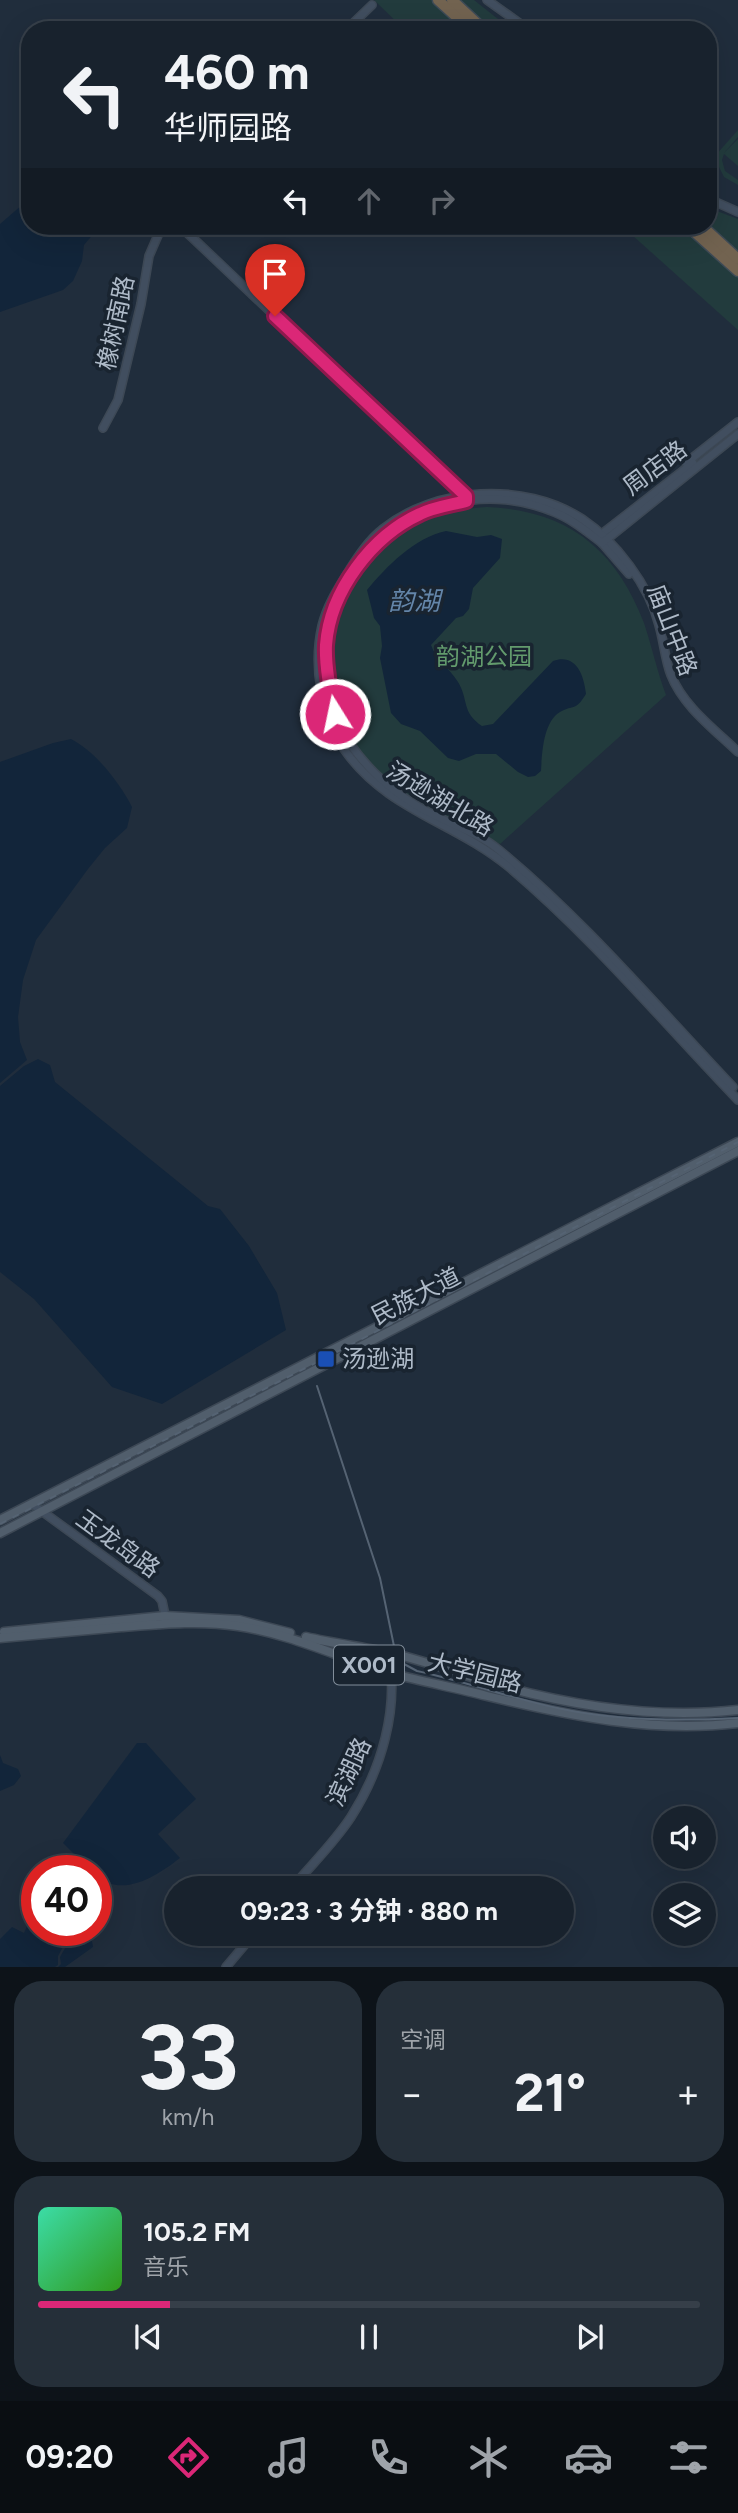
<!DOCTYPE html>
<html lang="zh">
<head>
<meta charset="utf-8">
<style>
	body { margin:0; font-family:Figtree,"Noto Sans SC",sans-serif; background:#252f39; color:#f1f3f6; height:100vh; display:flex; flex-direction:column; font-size:26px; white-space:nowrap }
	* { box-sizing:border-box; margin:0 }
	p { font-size:23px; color:#9fa4aa }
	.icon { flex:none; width:38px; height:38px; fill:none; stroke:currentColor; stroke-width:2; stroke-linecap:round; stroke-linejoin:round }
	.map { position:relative; height:1967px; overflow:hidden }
	.drawer { display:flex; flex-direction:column; gap:14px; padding:14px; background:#0d1319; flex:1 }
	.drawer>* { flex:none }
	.hud { position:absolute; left:21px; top:21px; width:696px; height:214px; border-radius:28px; box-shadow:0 7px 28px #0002,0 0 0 2px #363f49; background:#18222d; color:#f1f3f6; overflow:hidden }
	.fabs { position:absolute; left:653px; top:1806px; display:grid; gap:14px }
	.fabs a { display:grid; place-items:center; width:63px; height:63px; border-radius:50%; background:#18222d; box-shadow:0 7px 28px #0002,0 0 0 2px #363f49; font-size:35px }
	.speed { position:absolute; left:21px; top:1855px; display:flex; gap:14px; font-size:35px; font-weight:700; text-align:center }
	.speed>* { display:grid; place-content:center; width:91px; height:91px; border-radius:50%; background:#18222d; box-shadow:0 7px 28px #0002,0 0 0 2px #363f49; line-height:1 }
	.speed .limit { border:10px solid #d22; background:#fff; color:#111 }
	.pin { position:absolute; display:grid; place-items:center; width:60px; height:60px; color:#fff; margin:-72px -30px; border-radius:50% 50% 50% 0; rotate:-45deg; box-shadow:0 0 7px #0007 }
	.pin .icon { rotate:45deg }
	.me { position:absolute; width:77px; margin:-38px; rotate:350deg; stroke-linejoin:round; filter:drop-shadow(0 0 5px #0008) }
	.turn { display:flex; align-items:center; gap:24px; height:147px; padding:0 28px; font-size:32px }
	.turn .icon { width:91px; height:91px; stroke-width:2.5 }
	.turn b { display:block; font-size:49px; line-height:60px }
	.lanes { display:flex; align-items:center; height:66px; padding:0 28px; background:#0003; justify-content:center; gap:35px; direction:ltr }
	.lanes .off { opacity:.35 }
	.big { font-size:52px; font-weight:700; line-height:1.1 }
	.drawer .widget { flex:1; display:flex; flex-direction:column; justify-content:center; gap:10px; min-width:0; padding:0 24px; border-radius:28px; background:#252f39 }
	.drawer .dial { align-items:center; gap:0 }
	.dial b { font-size:91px; line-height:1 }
	.song { display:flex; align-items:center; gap:21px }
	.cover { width:84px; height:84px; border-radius:10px; background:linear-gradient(135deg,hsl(160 70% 55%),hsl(110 70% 35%)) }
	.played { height:7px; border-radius:4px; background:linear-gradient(90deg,#db2777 20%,#363f49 20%) }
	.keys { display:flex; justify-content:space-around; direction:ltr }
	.heat { display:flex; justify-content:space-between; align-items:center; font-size:38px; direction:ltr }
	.drawer .tiles { flex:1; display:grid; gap:14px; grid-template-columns:1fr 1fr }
	.widget:last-child { grid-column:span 2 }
	.trip { position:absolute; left:164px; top:1876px; width:410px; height:70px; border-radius:35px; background:#18222d; box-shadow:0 7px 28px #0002,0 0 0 2px #363f49; font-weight:700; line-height:70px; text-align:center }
	.tabs { display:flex; height:112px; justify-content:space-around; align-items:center; background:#0a0e12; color:#9fa4aa }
	.tabs .icon { width:49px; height:49px }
	.tabs .selected { color:#db2777 }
	.tabs b { font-size:32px; color:#f1f3f6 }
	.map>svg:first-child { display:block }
	.green { fill:#223b3d }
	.water { fill:#12253a }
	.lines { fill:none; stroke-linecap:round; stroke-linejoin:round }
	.secondary-casing { stroke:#3d4855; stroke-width:10 }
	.primary-casing { stroke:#3d4855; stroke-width:11 }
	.highway-casing { stroke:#3e4a56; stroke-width:13 }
	.secondary { stroke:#414e5f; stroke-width:7 }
	.primary { stroke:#515e6c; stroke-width:8 }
	.highway { stroke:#726350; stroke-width:10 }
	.tram { stroke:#556373; stroke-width:2 }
	.rail { stroke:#556373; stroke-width:2; stroke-dasharray:7 7; stroke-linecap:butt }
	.route-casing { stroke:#8e194d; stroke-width:18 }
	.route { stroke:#db2777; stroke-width:12 }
	.transit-dot { fill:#1a4fb4; stroke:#192430; stroke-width:2.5 }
	.labels { text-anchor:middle; stroke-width:7; stroke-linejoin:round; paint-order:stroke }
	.shield { fill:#192430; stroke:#818d9a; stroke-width:2 }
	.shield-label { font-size:23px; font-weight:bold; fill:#aebac8 }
	.street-label { font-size:24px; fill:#aebac8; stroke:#192430 }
	.park-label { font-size:24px; fill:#639b6d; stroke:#192430 }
	.poi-label { font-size:24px; fill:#aebac8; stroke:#192430; text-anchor:start }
	.water-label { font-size:26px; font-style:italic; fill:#6486aa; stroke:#192430 }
</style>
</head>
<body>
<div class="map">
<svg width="738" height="1967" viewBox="0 0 738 1967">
	<rect width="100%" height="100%" fill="#202d3c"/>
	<g class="green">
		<path d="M374 0H474L512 30H405Z"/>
		<path d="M738 130V137L724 153 738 139V166L724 154 722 160 725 171 738 180V185L724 177 714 157Z"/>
		<path d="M709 208 738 219V330L622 226H709Z"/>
		<path d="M487 507C567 510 616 549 644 623 652 647 657 671 666 695L500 844C450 817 396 797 360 751 306 682 333 566 410 525 435 512 460 509 487 507Z"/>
	</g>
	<g class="water">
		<path d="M30 198V226H100L84 245 82 261 73 281 63 290 0 312V224Z"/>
		<path d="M446 531 477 537 491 535 502 539 500 558 473 588 469 609 463 616 456 618 431 645C436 660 450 669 458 682 469 700 461 712 482 726L493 724 553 661C576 653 584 675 586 694 575 712 574 704 560 712 543 722 542 754 541 771L535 776 528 777 518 772 496 754H476L459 761 448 758 420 731 401 724 391 713 380 658 382 646 380 626 374 618 367 590C387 566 414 538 446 531Z"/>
		<path d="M71 739C95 751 120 783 132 807L127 828 105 848 88 869 36 940 23 980 18 1017 20 1042 27 1060 0 1083V762L53 743Z"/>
		<path d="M38 1059 50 1065 55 1082 208 1206 220 1209 249 1246 277 1293 286 1330 162 1404 112 1387 34 1299 0 1272V1086L24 1066Z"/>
		<path d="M137 1743H146L196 1799 158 1834 180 1858C157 1876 122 1899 96 1875V1871H91L63 1843Z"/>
		<path d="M0 1755 3 1763 18 1769 21 1776 14 1785 0 1791Z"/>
		<path d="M36 1902 37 1930H69L70 1934 58 1956V1965L55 1967H0V1939L12 1927 24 1933C29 1923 30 1911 36 1902Z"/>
		<path d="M71 1930H80L92 1941 93 1947 65 1967H58L61 1964 60 1957 72 1936Z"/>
	</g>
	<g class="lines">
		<defs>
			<g id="secondary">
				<path d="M487 0 529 30"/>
				<path d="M346 30 372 5"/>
				<path d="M709 199 738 212"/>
				<path d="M180 226 466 497"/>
				<path d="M103 428 118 400 141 304 149 256 162 226"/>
				<path d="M686 463 738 422"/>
				<path d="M598 537 693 463"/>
				<path d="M602 543 629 574"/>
				<path d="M738 752C714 729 683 706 671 675 665 660 664 642 659 625 649 585 616 542 582 519 524 481 435 487 383 529 369 540 359 555 350 569 339 587 327 605 322 626 313 666 321 715 344 749 386 810 455 822 509 867 592 937 663 1022 738 1100"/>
				<path d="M733 1087C657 1007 584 920 499 850 480 834 455 826 434 815 399 798 372 775 350 744 335 723 331 699 328 674 324 636 334 602 357 570 404 503 488 480 563 516 577 523 589 533 602 543L738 434"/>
				<path d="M32 1504 158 1596 162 1601 166 1620"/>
				<path d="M292 1888C311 1865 334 1843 351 1817 381 1770 400 1708 388 1652"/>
				<path d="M226 1967 254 1934"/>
			</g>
			<g id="primary">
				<path d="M0 1520 738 1142"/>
				<path d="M0 1533 738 1151"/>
				<path d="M4 1632 165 1616 239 1620 290 1633"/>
				<path d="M306 1637C337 1644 368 1648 399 1655 434 1664 467 1676 501 1686 578 1707 659 1719 738 1710"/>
				<path d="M0 1638C40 1634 81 1631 121 1627 160 1624 199 1620 238 1626 292 1634 342 1659 394 1674 425 1682 456 1688 487 1696 570 1716 652 1733 738 1723"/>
			</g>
			<g id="highway">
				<path d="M438 0 471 30"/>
				<path d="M452 0 484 30"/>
				<path d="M688 226 738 271"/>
				<path d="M702 226 738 259"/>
			</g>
		</defs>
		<use href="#secondary" class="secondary-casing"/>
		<use href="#primary" class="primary-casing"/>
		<use href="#highway" class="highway-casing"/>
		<use href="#secondary" class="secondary"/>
		<use href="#primary" class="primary"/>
		<use href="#highway" class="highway"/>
		<path class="tram" d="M317 1386 380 1578 395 1651 404 1664 417 1671C469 1682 520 1702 572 1711 627 1721 683 1721 738 1718"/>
		<path class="rail" d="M0 1524 329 1356 738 1142"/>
	</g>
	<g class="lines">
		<defs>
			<path id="route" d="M275 316 466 496V501C451 505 434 507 420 514 372 536 330 591 326 645 325 667 330 692 335 714"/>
		</defs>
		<use href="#route" class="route-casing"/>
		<use href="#route" class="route"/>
	</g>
	<rect class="transit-dot" x="317" y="1350" width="18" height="18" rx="3.5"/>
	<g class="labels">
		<rect class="shield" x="334" y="1645.5" width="70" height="39" rx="5"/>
		<g class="shield-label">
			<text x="369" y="1673">X001</text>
		</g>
		<g class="street-label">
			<text transform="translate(116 323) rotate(-78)" y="8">橡树南路</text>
			<text transform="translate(655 468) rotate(-37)" y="8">周店路</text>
			<text transform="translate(672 630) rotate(69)" y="8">庙山中路</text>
			<text transform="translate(440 799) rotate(31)" y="8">汤逊湖北路</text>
			<text transform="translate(416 1296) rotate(-27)" y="8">民族大道</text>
			<text transform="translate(118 1544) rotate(36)" y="8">玉龙岛路</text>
			<text transform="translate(475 1673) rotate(14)" y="8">大学园路</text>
			<text transform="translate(349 1772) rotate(-65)" y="8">滨湖路</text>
		</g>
		<g class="park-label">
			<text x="484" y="665">韵湖公园</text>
		</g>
		<g class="poi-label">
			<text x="342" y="1367">汤逊湖</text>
		</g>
		<g class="water-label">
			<text x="414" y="610">韵湖</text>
		</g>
	</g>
</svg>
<div class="fabs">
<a><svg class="icon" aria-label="sound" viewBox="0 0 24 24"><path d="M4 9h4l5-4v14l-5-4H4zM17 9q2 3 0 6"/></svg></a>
<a><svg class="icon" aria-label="layers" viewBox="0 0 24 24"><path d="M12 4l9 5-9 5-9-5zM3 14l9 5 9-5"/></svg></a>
</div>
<div class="speed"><div class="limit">40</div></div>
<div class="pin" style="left:275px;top:316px;background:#d93025"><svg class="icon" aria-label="arrive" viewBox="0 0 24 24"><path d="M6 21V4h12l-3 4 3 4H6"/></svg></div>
<svg class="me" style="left:335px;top:714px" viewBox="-20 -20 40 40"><circle r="17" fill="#db2777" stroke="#fff" stroke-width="3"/><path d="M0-11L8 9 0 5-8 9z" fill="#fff"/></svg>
<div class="trip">09:23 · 3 分钟 · 880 m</div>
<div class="hud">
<div class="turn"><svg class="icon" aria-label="left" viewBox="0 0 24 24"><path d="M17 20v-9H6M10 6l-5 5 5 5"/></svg><div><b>460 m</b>华师园路</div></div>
<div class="lanes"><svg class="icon" aria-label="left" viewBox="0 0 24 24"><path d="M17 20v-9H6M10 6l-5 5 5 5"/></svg><svg class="icon off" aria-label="ahead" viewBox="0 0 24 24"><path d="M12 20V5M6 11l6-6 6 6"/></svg><svg class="icon off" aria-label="right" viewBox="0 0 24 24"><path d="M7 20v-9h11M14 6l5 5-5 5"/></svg></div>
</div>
</div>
<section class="drawer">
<div class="tiles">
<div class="widget dial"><b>33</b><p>km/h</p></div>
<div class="widget"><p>空调</p>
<div class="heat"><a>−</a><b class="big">21°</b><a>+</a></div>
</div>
<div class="widget">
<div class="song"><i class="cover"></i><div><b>105.2 FM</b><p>音乐</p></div></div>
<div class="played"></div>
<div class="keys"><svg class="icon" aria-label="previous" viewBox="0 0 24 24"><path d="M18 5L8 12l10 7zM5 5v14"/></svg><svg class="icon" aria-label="pause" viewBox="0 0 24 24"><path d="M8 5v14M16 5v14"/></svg><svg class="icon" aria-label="next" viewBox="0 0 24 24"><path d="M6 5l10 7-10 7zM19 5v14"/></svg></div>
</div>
</div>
</section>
<nav class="tabs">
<b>09:20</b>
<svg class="icon selected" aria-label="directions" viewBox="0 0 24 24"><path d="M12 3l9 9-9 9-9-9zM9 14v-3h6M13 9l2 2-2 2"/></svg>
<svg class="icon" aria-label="music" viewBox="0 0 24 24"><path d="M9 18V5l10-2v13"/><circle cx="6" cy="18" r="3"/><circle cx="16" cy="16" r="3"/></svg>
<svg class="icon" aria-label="phone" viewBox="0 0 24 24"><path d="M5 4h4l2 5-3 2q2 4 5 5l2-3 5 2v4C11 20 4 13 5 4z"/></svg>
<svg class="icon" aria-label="climate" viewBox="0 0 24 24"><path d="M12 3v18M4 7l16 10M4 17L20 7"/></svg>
<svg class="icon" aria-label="car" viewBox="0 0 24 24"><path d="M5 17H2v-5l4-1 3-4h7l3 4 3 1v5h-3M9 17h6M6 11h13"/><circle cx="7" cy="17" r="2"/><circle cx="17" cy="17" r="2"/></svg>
<svg class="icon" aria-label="filters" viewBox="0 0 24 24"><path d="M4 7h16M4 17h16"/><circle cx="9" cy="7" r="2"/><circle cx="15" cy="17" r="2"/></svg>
</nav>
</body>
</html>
